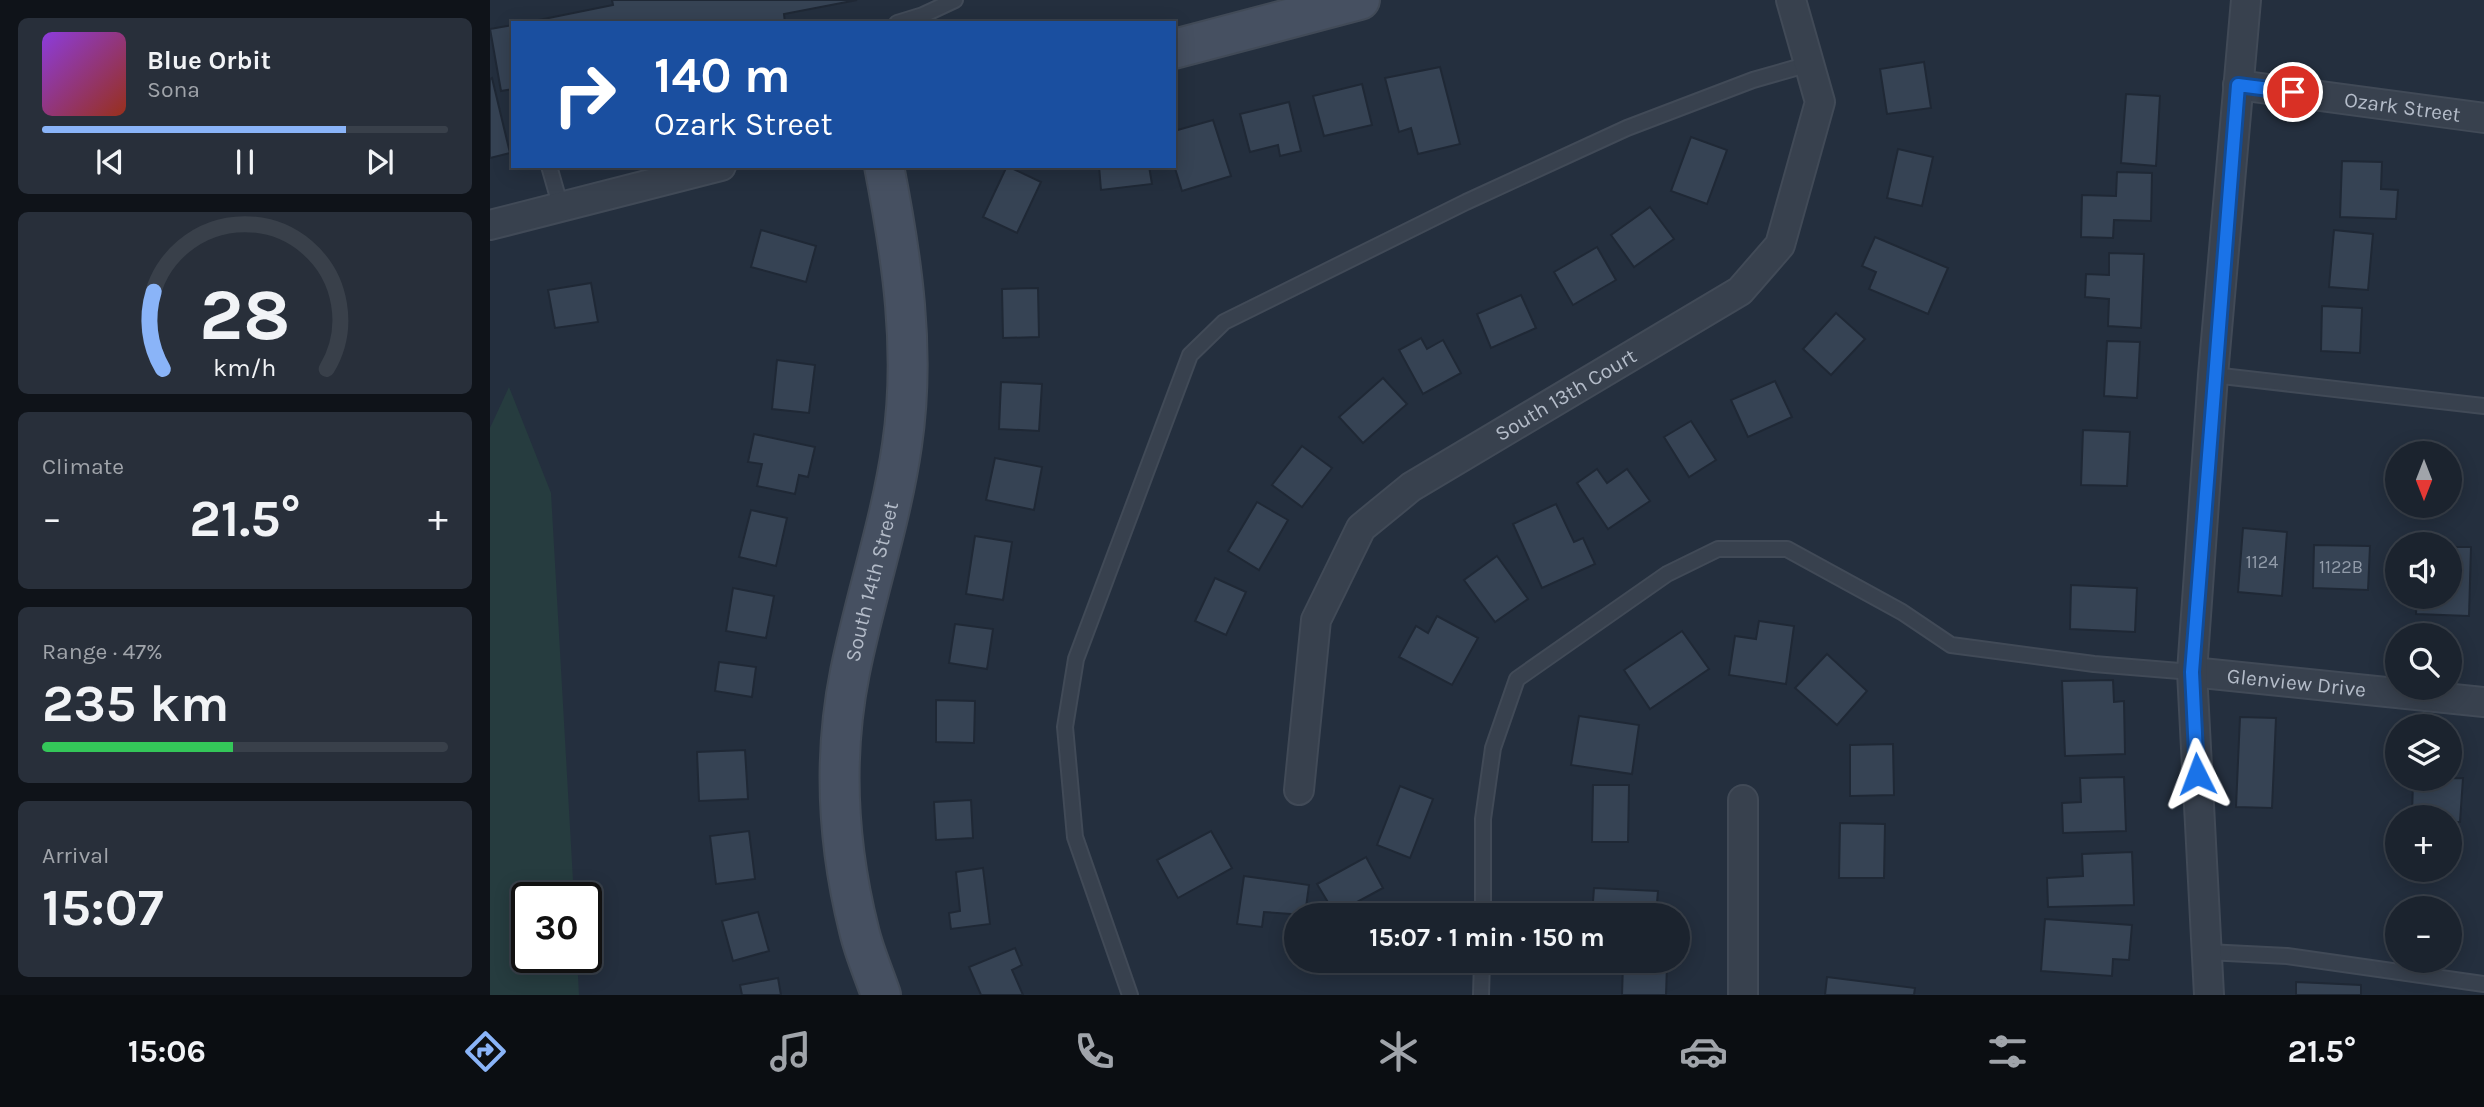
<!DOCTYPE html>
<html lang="en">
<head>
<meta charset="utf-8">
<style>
	body { margin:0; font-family:Karla,sans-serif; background:#282f3a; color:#f1f3f6; height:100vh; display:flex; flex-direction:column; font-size:26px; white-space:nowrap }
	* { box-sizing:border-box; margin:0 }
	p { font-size:23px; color:#a0a4aa }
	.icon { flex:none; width:38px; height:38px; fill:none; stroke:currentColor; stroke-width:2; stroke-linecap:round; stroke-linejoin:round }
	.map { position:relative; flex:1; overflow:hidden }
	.panel { display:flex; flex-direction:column; gap:18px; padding:18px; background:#0f1319; width:490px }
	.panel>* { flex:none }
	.guide { position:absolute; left:21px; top:21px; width:665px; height:147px; border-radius:0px; box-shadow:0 4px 18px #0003,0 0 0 2px #39404a; background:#1a4fa0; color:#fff; overflow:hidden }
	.needle { width:46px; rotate:180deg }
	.buttons { position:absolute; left:1895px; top:441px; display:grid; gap:14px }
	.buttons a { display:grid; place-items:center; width:77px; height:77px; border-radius:50%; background:#1b232e; box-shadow:0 4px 18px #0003,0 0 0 2px #39404a; font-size:35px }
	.speed { position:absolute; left:21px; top:882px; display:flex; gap:14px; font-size:35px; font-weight:700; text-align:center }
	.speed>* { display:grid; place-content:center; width:91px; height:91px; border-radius:50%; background:#1b232e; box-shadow:0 4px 18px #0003,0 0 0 2px #39404a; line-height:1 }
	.speed .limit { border:4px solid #111; border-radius:10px; background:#fff; color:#111 }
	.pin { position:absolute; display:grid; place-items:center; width:60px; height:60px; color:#fff; margin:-30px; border:4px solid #fff; border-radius:50%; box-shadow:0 2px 7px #0007 }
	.me { position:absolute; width:77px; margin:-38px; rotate:357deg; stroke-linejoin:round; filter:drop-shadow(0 0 5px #0008) }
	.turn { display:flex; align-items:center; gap:24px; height:147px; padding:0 28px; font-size:32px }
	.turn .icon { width:91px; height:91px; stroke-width:2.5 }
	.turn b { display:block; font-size:49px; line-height:60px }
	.big { font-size:52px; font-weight:700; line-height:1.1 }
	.panel .card { flex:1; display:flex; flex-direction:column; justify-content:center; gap:10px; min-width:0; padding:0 24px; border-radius:10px; background:#282f3a }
	.panel .dial { align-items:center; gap:0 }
	.dial svg { height:182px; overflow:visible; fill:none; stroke:#39404a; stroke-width:7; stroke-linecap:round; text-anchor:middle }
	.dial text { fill:#f1f3f6; stroke:none }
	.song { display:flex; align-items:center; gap:21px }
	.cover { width:84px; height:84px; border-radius:10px; background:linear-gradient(135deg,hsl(270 70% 55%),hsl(10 70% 35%)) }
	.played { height:7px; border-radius:4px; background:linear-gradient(90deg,#8ab4f8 75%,#39404a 75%) }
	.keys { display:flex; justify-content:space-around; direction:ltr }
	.heat { display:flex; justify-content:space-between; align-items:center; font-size:38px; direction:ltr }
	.charge { height:10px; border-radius:5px; background:linear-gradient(90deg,#34c759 47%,#39404a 0) }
	.trip { position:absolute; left:794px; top:903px; width:406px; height:70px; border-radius:35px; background:#1b232e; box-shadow:0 4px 18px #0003,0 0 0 2px #39404a; font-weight:700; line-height:70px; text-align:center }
	.menu { display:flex; height:112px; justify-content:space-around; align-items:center; background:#0b0e12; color:#a0a4aa }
	.menu .icon { width:49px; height:49px }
	.menu .current { color:#8ab4f8 }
	.menu b { font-size:32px; color:#f1f3f6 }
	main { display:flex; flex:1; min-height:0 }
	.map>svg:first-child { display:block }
	.green { fill:#263c3f }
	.building { fill:#364354; stroke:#1f2835; stroke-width:2 }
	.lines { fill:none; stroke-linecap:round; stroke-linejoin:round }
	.lane-casing { stroke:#414a57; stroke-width:18 }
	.street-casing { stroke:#414a57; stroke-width:32 }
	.secondary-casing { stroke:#414a57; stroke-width:42 }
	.lane { stroke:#38414e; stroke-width:14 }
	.street { stroke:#38414e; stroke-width:28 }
	.secondary { stroke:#465061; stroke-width:38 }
	.route-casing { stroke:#114b97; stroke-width:18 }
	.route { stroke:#1a73e8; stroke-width:12 }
	.labels { text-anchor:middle; stroke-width:7; stroke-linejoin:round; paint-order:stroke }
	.number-label { font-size:18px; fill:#929caa }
	.street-label { font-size:21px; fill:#b4bcc9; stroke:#1d2633 }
</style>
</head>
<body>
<main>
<section class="panel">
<div class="card">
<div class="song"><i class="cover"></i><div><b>Blue Orbit</b><p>Sona</p></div></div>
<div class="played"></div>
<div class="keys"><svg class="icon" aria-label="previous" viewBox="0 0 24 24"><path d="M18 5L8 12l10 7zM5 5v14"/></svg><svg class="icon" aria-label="pause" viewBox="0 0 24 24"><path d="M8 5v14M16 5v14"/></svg><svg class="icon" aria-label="next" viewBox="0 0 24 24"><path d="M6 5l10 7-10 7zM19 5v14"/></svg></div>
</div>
<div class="card dial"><svg viewBox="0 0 100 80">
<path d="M14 69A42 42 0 1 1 86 69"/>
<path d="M14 69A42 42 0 0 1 10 35" stroke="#8ab4f8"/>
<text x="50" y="56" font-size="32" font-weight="700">28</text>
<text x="50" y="72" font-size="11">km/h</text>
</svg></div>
<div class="card"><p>Climate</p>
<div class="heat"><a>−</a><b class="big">21.5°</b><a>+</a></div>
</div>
<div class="card"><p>Range · 47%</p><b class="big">235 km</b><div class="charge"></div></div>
<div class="card"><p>Arrival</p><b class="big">15:07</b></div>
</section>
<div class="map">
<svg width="1994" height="995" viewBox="0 0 1994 995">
	<rect width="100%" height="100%" fill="#242f3e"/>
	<path class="green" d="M19 387 61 493 84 898H37V957H87L89 995H0V428Z"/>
	<g class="building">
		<path d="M122 0H367L294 14 295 23H34L123 5Z"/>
		<path d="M23 25V89L11 91 0 29Z"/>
		<path d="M1434 62 1441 108 1397 114 1390 69Z"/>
		<path d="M950 67 970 144 928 154 921 128 909 132 895 78Z"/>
		<path d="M2 78 20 153 0 158V79Z"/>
		<path d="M872 84 882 125 834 136 823 96Z"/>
		<path d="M1636 94 1670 96 1666 166 1631 163Z"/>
		<path d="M799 102 811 151 790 156 788 145 760 152 750 114Z"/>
		<path d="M723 120 741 176 692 191 684 165V131Z"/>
		<path d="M1201 137 1237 150 1217 204 1181 191Z"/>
		<path d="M1408 149 1443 157 1432 206 1397 198Z"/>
		<path d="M1852 161 1892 162 1891 189 1908 190 1906 219 1850 217Z"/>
		<path d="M517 166 551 182 527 233 493 217Z"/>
		<path d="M609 166H659L662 184 611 190Z"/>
		<path d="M1627 172 1662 173 1661 221 1624 220 1623 238 1591 237 1592 195 1626 196Z"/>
		<path d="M1160 207 1184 239 1144 267 1121 235Z"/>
		<path d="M271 230 326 246 316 282 261 267Z"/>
		<path d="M1844 230 1883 234 1878 290 1839 287Z"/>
		<path d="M1385 237 1458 268 1438 314 1379 289 1386 272 1372 266Z"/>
		<path d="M1107 247 1126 280 1083 305 1064 272Z"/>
		<path d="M1619 253 1654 254 1651 328 1618 326 1619 299 1595 297 1596 274 1619 275Z"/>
		<path d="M101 283 108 322 65 328 58 290Z"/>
		<path d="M548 288 549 337 513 338 512 289Z"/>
		<path d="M1031 295 1046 328 1001 348 987 314Z"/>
		<path d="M1832 306 1872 308 1870 353 1831 351Z"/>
		<path d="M1346 313 1375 339 1341 375 1313 349Z"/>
		<path d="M931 338 937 349 953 340 971 373 933 394 909 350Z"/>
		<path d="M1617 341 1650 342 1647 398 1614 396Z"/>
		<path d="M287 360 325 365 319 413 282 409Z"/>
		<path d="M893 378 917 404 873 443 849 417Z"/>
		<path d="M1285 381 1302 417 1258 437 1241 400Z"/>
		<path d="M511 382 552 384 549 431 509 429Z"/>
		<path d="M1201 421 1226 460 1199 477 1174 437Z"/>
		<path d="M1593 430 1640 432 1637 486 1591 485Z"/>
		<path d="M264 434 325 447 318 477 309 475 305 494 267 486 272 464 258 462Z"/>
		<path d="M812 446 842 468 812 507 782 485Z"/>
		<path d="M505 458 552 467 544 510 496 500Z"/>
		<path d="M1107 469 1117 483 1137 469 1160 501 1118 529 1087 483Z"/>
		<path d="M767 502 798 520 769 570 738 551Z"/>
		<path d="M1066 504 1084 542 1093 538 1105 564 1052 588 1023 524Z"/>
		<path d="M261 510 297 518 286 566 249 557Z"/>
		<path d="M1753 528 1797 532 1792 596 1748 592Z"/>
		<path d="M485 536 522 542 513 600 476 594Z"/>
		<path d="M1824 545 1880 546 1878 590 1823 588Z"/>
		<path d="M1960 547H1981L1979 616 1926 614 1927 597H1960Z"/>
		<path d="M1007 556 1038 599 1005 622 974 580Z"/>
		<path d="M725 578 756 592 736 635 705 621Z"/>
		<path d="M1581 585 1647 588 1645 632 1580 629Z"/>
		<path d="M243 588 284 596 276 638 236 631Z"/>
		<path d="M947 616 988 638 962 685 909 657 926 626 938 633Z"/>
		<path d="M1269 621 1304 626 1296 684 1239 675 1245 636 1266 639Z"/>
		<path d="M465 624 503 629 497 669 459 663Z"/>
		<path d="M1192 631 1219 669 1160 709 1134 670Z"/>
		<path d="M1337 654 1377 691 1347 725 1305 688Z"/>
		<path d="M229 662 266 667 262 697 225 691Z"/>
		<path d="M1623 680 1624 702 1634 701 1635 754 1575 756 1572 681Z"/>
		<path d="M446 700 485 701 484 743 446 742Z"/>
		<path d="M1089 716 1149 725 1142 774 1081 765Z"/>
		<path d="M1750 717 1786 718 1782 808 1746 807Z"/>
		<path d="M1403 744 1404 795 1360 796V745Z"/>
		<path d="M255 750 258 799 209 801 207 752Z"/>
		<path d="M1634 777 1636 831 1573 833 1572 803 1591 802 1590 778Z"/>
		<path d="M1973 778 1970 822H1960V817H1922L1923 779Z"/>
		<path d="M1103 785H1139L1138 842H1102Z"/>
		<path d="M910 786 943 799 920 858 887 845Z"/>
		<path d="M481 800 483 838 446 840 444 802Z"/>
		<path d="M1350 823 1395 824 1394 878H1349Z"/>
		<path d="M259 831 265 879 226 884 220 836Z"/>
		<path d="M721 831 742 868 688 898 667 860Z"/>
		<path d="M1642 852 1644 905 1558 907 1557 878 1593 876 1592 854Z"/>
		<path d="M876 857 893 888 845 914 827 884Z"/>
		<path d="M493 868 500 924 461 929 459 913 470 911 466 872Z"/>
		<path d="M754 876 819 885 815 915 774 912 772 927 747 924Z"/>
		<path d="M1104 888 1168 891 1166 915H1102Z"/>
		<path d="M268 912 279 951 243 961 232 921Z"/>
		<path d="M1555 919 1642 925 1639 960 1623 959 1622 976 1551 971Z"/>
		<path d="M525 948 532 965 522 970 533 995H491L479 967Z"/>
		<path d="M1133 964 1177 965 1176 995H1132Z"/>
		<path d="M1337 977 1425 988 1424 995H1335Z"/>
		<path d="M288 978 291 995H252L250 985Z"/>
		<path d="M1806 982 1871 985V995H1806Z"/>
	</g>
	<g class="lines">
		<defs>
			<g id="lane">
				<path d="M407 23 433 15 465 0"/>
				<path d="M59 166 71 208"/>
				<path d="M1723 375 1994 406"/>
				<path d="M993 915V819L1003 748 1027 679 1177 574 1228 549H1297L1412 612 1461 645 1604 664 1702 672"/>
				<path d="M1717 952 1797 956 1994 984"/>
				<path d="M640 995 585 837 575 727 586 659 700 355 734 322 976 202 1137 128 1263 80 1319 64"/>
				<path d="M991 995 992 961"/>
			</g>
			<g id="street">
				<path id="s1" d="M1748 85 1994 118"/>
				<path d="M0 225 231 166"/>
				<path id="s2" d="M1702 672 1994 702"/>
				<path id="s3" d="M809 790 826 620 871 528 921 487 1250 291 1290 245 1330 102 1301 0"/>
				<path d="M1253 995V800"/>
				<path d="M1719 995 1702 672 1723 375 1756 0"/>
			</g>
			<g id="secondary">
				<path d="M684 49 870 0"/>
				<path id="s4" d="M391 995C384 974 374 952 369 930 348 846 343 757 360 672 375 597 401 522 412 445 426 351 412 258 394 166"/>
			</g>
		</defs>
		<use href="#lane" class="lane-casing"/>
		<use href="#street" class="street-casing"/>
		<use href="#secondary" class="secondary-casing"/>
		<use href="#lane" class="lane"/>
		<use href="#street" class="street"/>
		<use href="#secondary" class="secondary"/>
	</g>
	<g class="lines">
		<defs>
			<path id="route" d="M1707 774 1702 672 1748 85 1803 92"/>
		</defs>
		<use href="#route" class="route-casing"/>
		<use href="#route" class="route"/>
	</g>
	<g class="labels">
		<g class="number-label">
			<text x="1772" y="568">1124</text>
			<text x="1851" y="573">1122B</text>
		</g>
		<g class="street-label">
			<text dy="7" stroke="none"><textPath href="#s1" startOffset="166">Ozark Street</textPath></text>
			<text dy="7" stroke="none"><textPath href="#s3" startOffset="518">South 13th Court</textPath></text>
			<text dy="7" stroke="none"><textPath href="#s4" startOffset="422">South 14th Street</textPath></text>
			<text dy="7" stroke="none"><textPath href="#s2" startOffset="105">Glenview Drive</textPath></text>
		</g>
	</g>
</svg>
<div class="buttons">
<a><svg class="needle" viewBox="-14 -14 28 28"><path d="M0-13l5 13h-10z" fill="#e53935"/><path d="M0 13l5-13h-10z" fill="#a0a4aa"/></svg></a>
<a><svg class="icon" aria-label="sound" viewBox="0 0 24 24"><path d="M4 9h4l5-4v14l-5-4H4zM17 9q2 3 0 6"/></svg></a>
<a><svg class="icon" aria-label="search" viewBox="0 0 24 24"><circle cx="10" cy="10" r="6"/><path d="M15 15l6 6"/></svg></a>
<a><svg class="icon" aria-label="layers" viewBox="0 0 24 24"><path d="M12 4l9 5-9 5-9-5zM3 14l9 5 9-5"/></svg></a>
<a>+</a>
<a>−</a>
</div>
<div class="speed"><div class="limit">30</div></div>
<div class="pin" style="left:1803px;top:92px;background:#d93025"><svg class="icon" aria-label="arrive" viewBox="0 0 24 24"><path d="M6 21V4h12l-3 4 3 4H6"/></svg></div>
<svg class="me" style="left:1707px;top:774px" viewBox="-20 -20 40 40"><path d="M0-17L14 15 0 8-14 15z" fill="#1a73e8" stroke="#fff" stroke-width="4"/></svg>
<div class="trip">15:07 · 1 min · 150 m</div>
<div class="guide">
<div class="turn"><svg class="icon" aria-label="right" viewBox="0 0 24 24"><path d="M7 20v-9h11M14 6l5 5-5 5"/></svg><div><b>140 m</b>Ozark Street</div></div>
</div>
</div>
</main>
<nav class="menu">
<b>15:06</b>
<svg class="icon current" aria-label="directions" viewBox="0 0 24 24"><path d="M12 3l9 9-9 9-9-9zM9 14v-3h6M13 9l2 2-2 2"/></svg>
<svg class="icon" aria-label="music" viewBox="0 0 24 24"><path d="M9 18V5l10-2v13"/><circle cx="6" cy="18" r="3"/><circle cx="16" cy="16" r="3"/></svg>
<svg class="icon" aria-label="phone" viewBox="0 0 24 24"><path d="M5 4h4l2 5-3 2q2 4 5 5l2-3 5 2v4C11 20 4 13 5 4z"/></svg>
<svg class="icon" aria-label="climate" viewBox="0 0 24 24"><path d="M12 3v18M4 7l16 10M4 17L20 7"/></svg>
<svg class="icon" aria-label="car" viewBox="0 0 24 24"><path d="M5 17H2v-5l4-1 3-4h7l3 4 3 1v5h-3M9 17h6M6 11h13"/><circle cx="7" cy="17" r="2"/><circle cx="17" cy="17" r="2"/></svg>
<svg class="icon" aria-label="filters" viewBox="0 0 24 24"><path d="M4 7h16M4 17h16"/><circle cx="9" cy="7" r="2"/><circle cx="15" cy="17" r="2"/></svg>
<b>21.5°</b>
</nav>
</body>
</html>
